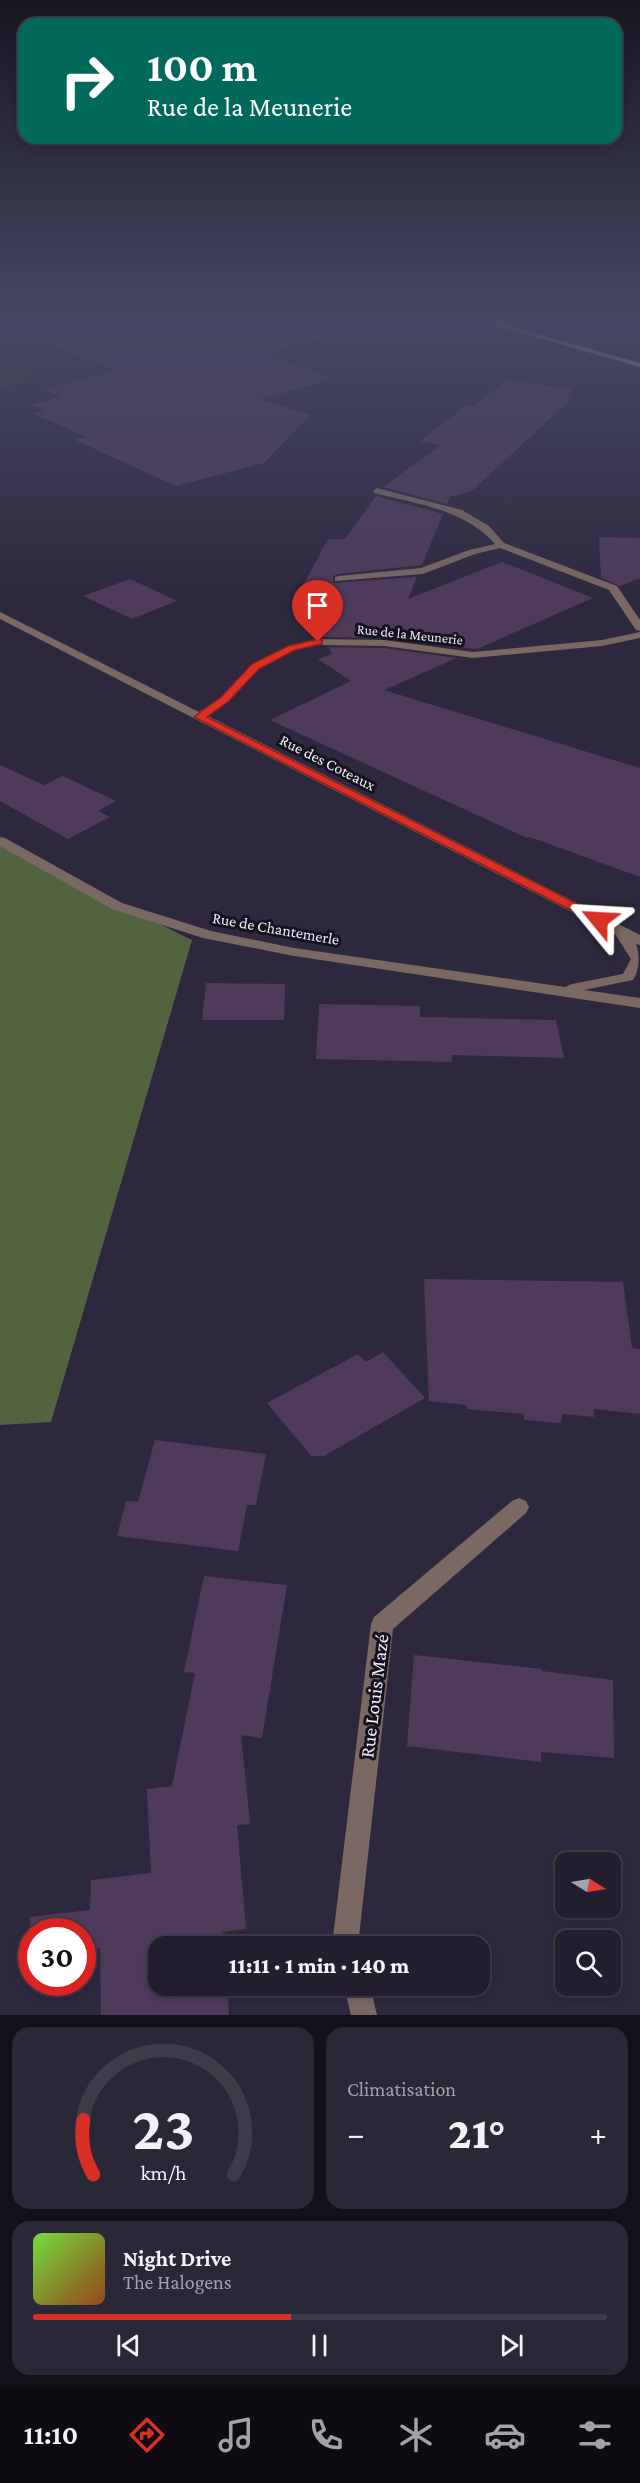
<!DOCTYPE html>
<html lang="fr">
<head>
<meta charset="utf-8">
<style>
	body { margin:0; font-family:"Crimson Pro",serif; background:#2a2736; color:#f1f3f6; height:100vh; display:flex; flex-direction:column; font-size:22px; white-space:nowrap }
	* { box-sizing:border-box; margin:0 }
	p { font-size:20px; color:#a2a2aa }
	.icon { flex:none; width:33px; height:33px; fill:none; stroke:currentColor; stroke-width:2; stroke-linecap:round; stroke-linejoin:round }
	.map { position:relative; height:2015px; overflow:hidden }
	.panel { display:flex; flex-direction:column; gap:12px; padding:12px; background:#131019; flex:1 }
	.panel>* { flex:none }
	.banner { position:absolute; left:18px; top:18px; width:604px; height:126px; border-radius:18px; box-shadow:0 3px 9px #0003,0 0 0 2px #3f3c4a; background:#00695c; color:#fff; overflow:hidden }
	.needle { width:39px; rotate:101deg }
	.buttons { position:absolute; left:555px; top:1852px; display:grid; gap:12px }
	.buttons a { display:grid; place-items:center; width:66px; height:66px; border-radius:12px; background:#221e2e; box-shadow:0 3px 9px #0003,0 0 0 2px #3f3c4a; font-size:30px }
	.speed { position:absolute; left:18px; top:1918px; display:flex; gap:12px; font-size:30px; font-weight:700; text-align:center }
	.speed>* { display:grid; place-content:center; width:78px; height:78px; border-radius:50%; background:#221e2e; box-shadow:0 3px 9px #0003,0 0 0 2px #3f3c4a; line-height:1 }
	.speed .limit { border:9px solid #d22; background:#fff; color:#111 }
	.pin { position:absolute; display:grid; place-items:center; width:51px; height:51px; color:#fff; margin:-62px -26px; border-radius:50% 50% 50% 0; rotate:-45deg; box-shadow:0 0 6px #0007 }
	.pin .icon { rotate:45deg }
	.me { position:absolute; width:66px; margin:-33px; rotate:297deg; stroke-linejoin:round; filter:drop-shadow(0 0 4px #0008) }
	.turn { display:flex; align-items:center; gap:21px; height:126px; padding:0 30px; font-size:27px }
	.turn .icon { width:78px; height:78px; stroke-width:2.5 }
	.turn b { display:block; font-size:42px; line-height:51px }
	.big { font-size:45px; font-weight:800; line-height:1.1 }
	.panel .widget { flex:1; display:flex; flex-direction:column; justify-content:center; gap:9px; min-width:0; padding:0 21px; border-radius:18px; background:#2a2736 }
	.panel .dial { align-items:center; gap:0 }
	.dial svg { height:156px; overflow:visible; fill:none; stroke:#3f3c4a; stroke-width:7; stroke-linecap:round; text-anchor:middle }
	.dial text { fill:#f1f3f6; stroke:none }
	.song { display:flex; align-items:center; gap:18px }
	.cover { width:72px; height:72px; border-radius:9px; background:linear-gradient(135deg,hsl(100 70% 55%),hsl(20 70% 35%)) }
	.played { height:6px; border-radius:3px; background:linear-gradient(90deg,#d93025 45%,#3f3c4a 45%) }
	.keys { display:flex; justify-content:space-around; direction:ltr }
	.heat { display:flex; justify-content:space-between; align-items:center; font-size:33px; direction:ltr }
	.panel .tiles { flex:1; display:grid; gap:12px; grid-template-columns:1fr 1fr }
	.widget:last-child { grid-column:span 2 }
	.trip { position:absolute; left:148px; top:1936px; width:342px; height:60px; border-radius:18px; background:#221e2e; box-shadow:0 3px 9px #0003,0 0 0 2px #3f3c4a; font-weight:800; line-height:60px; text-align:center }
	.menu { display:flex; height:96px; justify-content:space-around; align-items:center; background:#0e0c12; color:#a2a2aa }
	.menu .icon { width:42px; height:42px }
	.menu .active { color:#d93025 }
	.menu b { font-size:27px; color:#f1f3f6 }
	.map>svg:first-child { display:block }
	.green { fill:#303d21 }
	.forest { fill:#51633f }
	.building { fill:#4f3a5a }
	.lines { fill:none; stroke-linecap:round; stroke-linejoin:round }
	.minor { fill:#7c6863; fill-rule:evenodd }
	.major { fill:#cca499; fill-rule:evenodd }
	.route { fill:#d93025; stroke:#8d1f18; stroke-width:1.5 }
	.labels { text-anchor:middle; stroke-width:6; stroke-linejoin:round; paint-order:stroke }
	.far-street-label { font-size:14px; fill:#eeebfa; stroke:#15121d }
	.street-label { font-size:16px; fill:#eeebfa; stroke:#15121d }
	.near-street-label { font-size:20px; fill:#eeebfa; stroke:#15121d }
</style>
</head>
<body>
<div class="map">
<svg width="640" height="2015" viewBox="0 0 640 2015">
	<rect width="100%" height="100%" fill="#2e283e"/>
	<path class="green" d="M0 354 41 380 0 388Z"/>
	<path class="forest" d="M0 845 192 940 51 1422 0 1425Z"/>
	<g class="building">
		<path d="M138 322H329L331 336 263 353 335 379 260 399 310 415 264 463 176 486 75 440 88 437 33 414 44 411 29 405 61 397 44 389 116 371 47 343Z"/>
		<path d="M506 380 573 389 566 396 572 398 473 490 455 496 451 495 447 504 383 487 441 445 420 441 467 405 475 406Z"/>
		<path d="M376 496 443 514 422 565 338 574 333 576V583L417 577 408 599 502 562 593 598 477 649 384 638 324 637 301 589 328 539H345Z"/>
		<path d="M599 537 640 538V578L620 586 601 578Z"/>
		<path d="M130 579 177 601 132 619 83 596Z"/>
		<path d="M329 647 384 648 457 658 384 690 640 768V877L530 837 527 838 270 720 351 681 318 659 332 654Z"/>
		<path d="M0 765 44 785 63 776 116 801 98 811 110 817 68 839 0 801Z"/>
		<path d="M206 983 285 984 284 1020H202Z"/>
		<path d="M319 1004 420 1006V1017L556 1020 564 1058 452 1055V1062L316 1059Z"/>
		<path d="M424 1279 623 1282 632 1348 640 1349V1414L594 1409V1417L562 1414 561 1423 524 1420V1414L467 1409 466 1405 429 1401Z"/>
		<path d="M383 1352 425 1398 324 1456H311L267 1403 358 1354 366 1362Z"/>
		<path d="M155 1440 266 1454 256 1505H247L238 1551 117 1536 126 1501 138 1502Z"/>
		<path d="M204 1576 287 1585 262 1738 241 1735 250 1824 237 1825 246 1929 223 1932 224 1947H159V1986H227L229 2015H101L100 1948 82 1950V1932H32V1956H30V1917L90 1910 91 1880 151 1873 147 1789 172 1786 195 1673 184 1672Z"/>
		<path d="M414 1655 542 1669V1671L613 1680 614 1758 541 1752V1762L407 1746Z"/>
	</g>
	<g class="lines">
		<g class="minor">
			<path d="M377 488 462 510 489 526 504 543 617 586 640 620V631L636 630 609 590 500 548 475 554 423 574 335 581V577L339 576 421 568 469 550 495 544C464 509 417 504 374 493L373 491Z"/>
			<path d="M0 612 199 712 221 697 252 664 287 646 318 639 384 640 473 652 602 640 640 632V638L602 646 473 658 384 646 318 645 294 650 260 668 229 701 208 716 640 935V945L636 944C640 956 640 969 633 980L584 990 640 998V1008L294 956 203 938 112 909 0 846V837L5 838 122 903 211 931 294 948 565 987 572 984 623 974 631 959 615 934 0 619Z"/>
			<path d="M519 1498 526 1501 529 1507 526 1513 393 1629 359 1937 362 1947H336L333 1937 371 1624 374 1617 512 1501Z"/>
			<path d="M344 1986H370L377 2015H351Z"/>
		</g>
		<path class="major" d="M483 322H495L640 363V367Z"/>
	</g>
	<linearGradient id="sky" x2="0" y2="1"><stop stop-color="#191622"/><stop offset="0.53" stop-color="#464863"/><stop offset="1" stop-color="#464863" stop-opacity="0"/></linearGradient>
	<rect width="640" height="604" fill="url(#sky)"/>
	<path class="route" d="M318 639 322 640V644L295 650 259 669 229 701 207 717 603 917 605 920 603 922H594L194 717 221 697 252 664 288 646Z"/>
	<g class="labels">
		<g class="far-street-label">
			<text transform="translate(410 634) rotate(6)" y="5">Rue de la Meunerie</text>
		</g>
		<g class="street-label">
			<text transform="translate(328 762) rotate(27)" y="6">Rue des Coteaux</text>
			<text transform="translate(276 928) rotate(10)" y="6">Rue de Chantemerle</text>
		</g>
		<g class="near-street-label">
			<text transform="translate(374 1696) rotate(-83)" y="7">Rue Louis Mazé</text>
		</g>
	</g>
</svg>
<div class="buttons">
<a><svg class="needle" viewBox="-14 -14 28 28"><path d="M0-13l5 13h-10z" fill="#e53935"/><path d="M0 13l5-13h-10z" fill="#a2a2aa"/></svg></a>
<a><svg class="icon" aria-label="search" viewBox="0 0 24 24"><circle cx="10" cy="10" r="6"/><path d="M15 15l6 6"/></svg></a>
</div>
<div class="speed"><div class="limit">30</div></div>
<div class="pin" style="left:318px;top:642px;background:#d93025"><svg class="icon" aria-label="arrive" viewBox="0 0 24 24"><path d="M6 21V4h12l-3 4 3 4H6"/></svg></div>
<svg class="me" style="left:599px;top:920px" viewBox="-20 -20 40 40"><path d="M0-17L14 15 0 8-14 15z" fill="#d93025" stroke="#fff" stroke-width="4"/></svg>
<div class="trip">11:11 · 1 min · 140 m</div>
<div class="banner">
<div class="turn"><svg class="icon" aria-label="right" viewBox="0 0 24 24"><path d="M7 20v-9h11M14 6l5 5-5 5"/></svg><div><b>100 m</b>Rue de la Meunerie</div></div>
</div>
</div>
<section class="panel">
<div class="tiles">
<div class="widget dial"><svg viewBox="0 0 100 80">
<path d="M14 69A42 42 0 1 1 86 69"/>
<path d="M14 69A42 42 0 0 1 9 41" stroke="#d93025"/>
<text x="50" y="56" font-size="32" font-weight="700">23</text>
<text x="50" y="72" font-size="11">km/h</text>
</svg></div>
<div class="widget"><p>Climatisation</p>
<div class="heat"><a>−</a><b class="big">21°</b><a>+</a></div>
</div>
<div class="widget">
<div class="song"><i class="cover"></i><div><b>Night Drive</b><p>The Halogens</p></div></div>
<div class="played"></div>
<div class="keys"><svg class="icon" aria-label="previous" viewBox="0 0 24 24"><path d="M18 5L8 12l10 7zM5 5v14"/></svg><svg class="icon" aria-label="pause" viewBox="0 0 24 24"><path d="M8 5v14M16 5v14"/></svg><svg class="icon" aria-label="next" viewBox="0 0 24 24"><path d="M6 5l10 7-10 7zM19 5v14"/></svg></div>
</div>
</div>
</section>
<nav class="menu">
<b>11:10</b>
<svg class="icon active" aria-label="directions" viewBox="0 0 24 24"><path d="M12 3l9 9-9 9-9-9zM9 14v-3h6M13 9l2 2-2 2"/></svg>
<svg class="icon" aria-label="music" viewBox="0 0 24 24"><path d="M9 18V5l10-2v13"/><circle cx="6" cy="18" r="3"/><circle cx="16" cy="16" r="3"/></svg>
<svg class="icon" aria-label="phone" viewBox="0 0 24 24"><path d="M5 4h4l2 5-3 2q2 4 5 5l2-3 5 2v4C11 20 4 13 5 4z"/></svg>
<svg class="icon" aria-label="climate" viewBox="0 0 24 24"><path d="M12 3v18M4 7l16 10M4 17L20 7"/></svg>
<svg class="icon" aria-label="car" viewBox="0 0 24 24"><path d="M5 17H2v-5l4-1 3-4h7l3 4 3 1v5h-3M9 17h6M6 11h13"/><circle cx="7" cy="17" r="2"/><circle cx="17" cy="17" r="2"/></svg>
<svg class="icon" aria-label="filters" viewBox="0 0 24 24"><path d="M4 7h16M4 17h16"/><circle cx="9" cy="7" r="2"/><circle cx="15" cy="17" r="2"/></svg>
</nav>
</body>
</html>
